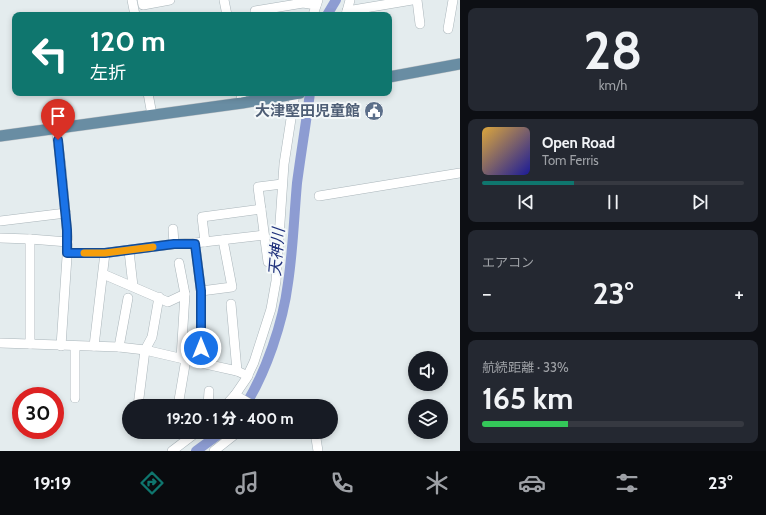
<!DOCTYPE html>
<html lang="ja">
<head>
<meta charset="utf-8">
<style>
	body { margin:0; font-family:Cabin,"Noto Sans JP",sans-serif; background:#242831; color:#f1f3f6; height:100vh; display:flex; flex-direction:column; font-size:15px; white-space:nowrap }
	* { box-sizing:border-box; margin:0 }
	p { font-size:13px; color:#9ea1a6 }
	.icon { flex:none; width:22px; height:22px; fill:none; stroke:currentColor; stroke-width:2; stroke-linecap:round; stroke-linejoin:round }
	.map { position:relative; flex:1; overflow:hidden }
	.details { display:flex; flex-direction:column; gap:8px; padding:8px; background:#0d0f14; width:306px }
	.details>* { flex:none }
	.top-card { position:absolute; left:12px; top:12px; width:380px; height:84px; border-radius:8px; box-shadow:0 2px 6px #0003; background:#0f766e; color:#fff; overflow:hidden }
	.buttons { position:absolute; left:408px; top:351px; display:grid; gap:8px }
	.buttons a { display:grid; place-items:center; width:40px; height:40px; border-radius:50%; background:#171b24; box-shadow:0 2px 6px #0003; font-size:20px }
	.speed { position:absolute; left:12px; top:387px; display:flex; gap:8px; font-size:20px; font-weight:700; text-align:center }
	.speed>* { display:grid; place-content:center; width:52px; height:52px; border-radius:50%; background:#171b24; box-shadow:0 2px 6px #0003; line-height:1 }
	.speed .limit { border:6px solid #d22; background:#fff; color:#111 }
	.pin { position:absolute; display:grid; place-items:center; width:34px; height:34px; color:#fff; margin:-41px -17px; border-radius:50% 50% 50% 0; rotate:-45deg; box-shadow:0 0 4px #0007 }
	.pin .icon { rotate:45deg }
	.me { position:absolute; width:44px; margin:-22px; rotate:0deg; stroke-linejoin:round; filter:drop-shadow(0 0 3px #0008) }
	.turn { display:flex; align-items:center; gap:14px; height:84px; padding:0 12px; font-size:18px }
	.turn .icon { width:52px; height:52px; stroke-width:2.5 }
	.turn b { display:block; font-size:28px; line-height:34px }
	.big { font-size:30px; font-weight:800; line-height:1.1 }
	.details .card { flex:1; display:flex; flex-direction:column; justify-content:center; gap:6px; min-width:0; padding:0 14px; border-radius:8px; background:#242831 }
	.details .dial { align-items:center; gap:0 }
	.dial b { font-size:52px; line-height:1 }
	.song { display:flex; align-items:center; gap:12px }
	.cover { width:48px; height:48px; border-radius:6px; background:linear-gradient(135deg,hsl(40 70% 55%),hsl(240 70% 35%)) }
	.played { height:4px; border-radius:2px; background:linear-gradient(90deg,#0f766e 35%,#363941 35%) }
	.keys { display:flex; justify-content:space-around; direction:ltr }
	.heat { display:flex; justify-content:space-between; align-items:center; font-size:22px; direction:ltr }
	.charge { height:6px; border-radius:3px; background:linear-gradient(90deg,#34c759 33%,#363941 0) }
	.trip { position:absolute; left:122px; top:399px; width:216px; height:40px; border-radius:20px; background:#171b24; box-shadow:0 2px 6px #0003; font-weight:800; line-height:40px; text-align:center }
	.menu { display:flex; height:64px; justify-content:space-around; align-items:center; background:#090b0e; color:#9ea1a6 }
	.menu .icon { width:28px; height:28px }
	.menu .on { color:#0f766e }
	.menu b { font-size:18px; color:#f1f3f6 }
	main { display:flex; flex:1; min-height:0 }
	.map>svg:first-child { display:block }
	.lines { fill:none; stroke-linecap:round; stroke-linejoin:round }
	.river { stroke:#8d9cd2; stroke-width:10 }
	.minor-casing { stroke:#aab5ba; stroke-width:10 }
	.major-casing { stroke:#c2c6c9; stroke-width:12 }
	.minor { stroke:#fff; stroke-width:9 }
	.major { stroke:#698da3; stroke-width:11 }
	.route-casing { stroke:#114b97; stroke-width:10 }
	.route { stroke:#1a73e8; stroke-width:7 }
	.slow { stroke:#f59e0b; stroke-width:7 }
	.labels { text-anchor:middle; stroke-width:4; stroke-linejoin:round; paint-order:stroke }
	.service-label { font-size:15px; font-weight:bold; fill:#4e5e75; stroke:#f5f9fa; text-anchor:end }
	.water-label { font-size:16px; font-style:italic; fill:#1e307b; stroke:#f5f9fa }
</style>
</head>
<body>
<main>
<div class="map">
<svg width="460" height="451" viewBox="0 0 460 451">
	<rect width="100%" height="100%" fill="#e4ecee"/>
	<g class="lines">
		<g class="river">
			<path d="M327 15 336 0"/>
			<path d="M245 406C266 372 283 323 288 283 293 250 294 217 297 183 301 153 306 123 310 93"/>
			<path d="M196 451 222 432"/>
		</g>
		<defs>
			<g id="minor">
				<path d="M132 0 135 15"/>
				<path d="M142 0 143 5 170 0"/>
				<path d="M224 0 227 15"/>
				<path d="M417 0 420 24"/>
				<path d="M255 11 303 3 316 5"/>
				<path d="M347 11 412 0"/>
				<path d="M313 15 318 0"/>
				<path d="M346 15 350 0"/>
				<path d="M448 29 453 0"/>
				<path d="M148 93 152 115"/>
				<path d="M241 93 242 103"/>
				<path d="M56 128 61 165 68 242 61 346"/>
				<path d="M319 196 460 173"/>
				<path d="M0 221 66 213"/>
				<path d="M173 229 174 244"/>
				<path d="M0 238 30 239 68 242"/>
				<path d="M205 242 202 217 261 209"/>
				<path d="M195 243 201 291V363"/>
				<path d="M129 251 133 286"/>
				<path d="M67 253H105L174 244 195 243 264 235"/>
				<path d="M277 257 268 262 258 187 282 184"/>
				<path d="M179 263 185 294"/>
				<path d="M103 274 168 302 185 294 181 358"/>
				<path d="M201 291 232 287 223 240"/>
				<path d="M231 304 237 371"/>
				<path d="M0 343 119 347 145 350 201 363 237 371 248 376"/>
				<path d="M30 344V239"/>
				<path d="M75 346V398"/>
				<path d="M94 346 105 253"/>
				<path d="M119 347 128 298"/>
				<path d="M235 395 254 406"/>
				<path d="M138 406 145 350 152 337 159 297"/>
				<path d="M178 406 186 359"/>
				<path d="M208 406 209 391"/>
				<path d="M225 406 235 395 246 379 254 362 271 309 276 281 284 164 295 93"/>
				<path d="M315 432 318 451"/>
				<path d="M172 451 197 432"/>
				<path d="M214 451 238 432"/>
			</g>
			<g id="major">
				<path d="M389 77 460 64"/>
				<path d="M0 136 242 103 300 93"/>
			</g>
		</defs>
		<use href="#minor" class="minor-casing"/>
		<use href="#major" class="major-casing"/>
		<use href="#minor" class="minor"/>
		<use href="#major" class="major"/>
	</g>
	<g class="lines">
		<defs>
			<path id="route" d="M58 140 67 230V253H105L174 244H195L201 291V348"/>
		</defs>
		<use href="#route" class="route-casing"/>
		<use href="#route" class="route"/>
		<path class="slow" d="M84 253H105L153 247"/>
	</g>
	<defs>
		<symbol id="civic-disc" viewBox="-11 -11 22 22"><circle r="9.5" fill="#5c6f8a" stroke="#f5f9fa"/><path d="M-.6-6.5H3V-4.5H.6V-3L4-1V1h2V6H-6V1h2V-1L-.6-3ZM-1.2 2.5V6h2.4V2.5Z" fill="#fff"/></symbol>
	</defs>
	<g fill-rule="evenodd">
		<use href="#civic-disc" x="363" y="100" width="22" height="22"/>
	</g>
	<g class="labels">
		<g class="service-label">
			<text x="360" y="116">大津堅田児童館</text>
		</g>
		<g class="water-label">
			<text transform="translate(276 252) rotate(-85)" y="6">天神川</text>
		</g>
	</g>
</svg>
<div class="buttons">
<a><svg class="icon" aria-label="sound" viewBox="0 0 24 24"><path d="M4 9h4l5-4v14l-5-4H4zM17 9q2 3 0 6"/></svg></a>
<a><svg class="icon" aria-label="layers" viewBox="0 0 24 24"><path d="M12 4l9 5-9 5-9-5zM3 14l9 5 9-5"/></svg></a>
</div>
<div class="speed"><div class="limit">30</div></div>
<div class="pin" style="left:58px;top:140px;background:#d93025"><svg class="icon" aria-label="arrive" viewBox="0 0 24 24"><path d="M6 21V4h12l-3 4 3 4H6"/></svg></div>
<svg class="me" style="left:201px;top:348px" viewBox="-20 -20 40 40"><circle r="17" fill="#1a73e8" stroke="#fff" stroke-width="3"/><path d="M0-11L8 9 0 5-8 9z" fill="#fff"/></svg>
<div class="trip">19:20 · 1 分 · 400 m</div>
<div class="top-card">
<div class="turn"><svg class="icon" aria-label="left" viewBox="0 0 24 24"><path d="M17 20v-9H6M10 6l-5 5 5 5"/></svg><div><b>120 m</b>左折</div></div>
</div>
</div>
<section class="details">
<div class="card dial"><b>28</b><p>km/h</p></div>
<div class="card">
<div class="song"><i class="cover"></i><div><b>Open Road</b><p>Tom Ferris</p></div></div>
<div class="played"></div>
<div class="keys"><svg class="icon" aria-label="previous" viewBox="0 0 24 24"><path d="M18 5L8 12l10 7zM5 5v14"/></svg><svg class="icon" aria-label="pause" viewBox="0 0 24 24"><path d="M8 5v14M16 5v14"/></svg><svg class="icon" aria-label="next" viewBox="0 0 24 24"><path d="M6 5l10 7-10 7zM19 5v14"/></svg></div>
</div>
<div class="card"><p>エアコン</p>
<div class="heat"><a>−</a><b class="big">23°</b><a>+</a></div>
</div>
<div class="card"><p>航続距離 · 33%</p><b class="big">165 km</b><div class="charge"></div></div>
</section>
</main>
<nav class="menu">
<b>19:19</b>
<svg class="icon on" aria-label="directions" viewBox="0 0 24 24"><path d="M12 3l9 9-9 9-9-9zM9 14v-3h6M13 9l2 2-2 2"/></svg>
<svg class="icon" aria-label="music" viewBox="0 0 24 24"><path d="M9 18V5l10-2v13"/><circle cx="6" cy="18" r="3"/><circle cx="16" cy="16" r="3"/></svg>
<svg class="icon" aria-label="phone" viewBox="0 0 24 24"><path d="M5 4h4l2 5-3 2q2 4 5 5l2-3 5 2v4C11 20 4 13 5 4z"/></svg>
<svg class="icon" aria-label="climate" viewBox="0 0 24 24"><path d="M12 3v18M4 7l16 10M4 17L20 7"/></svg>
<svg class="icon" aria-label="car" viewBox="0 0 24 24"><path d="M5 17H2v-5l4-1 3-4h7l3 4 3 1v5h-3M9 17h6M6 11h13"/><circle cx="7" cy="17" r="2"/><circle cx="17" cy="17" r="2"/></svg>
<svg class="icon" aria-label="filters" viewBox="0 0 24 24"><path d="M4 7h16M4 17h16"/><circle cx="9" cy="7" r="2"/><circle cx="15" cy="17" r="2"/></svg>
<b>23°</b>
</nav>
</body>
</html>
